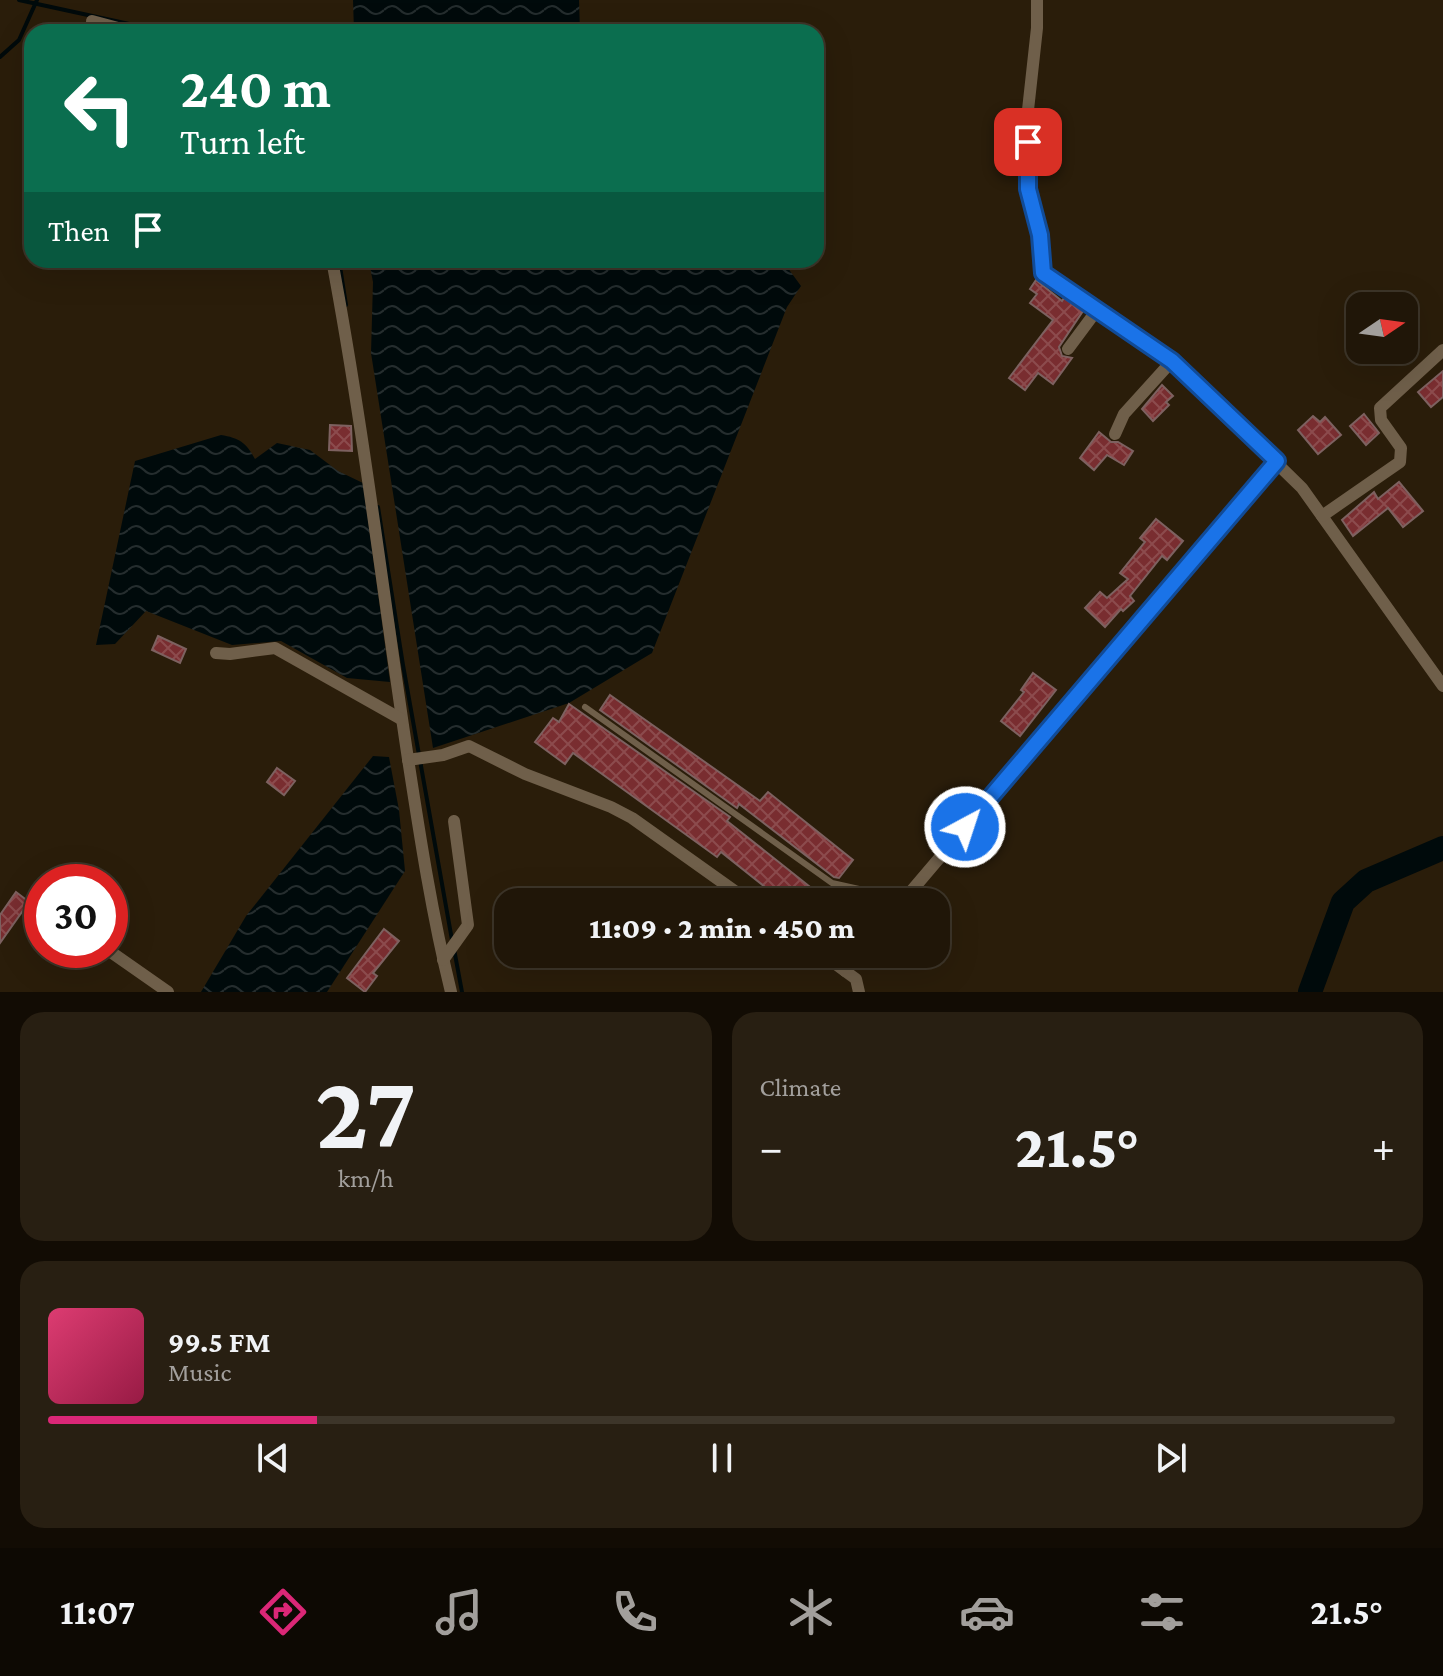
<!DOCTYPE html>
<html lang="en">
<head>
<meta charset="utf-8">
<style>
	body { margin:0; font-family:"Crimson Pro",serif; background:#281f12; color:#f1f3f6; height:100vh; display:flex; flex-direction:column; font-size:30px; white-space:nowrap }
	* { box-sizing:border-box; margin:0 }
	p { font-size:26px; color:#a29f9c }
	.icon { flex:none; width:44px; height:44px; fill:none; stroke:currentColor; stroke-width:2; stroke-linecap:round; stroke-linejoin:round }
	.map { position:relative; height:992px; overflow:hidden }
	.sheet { display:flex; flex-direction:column; gap:20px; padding:20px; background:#120c04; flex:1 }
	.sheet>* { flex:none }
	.banner { position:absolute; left:24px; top:24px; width:800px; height:244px; border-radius:24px; box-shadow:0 8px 32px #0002,0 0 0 2px #3d3529; background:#0b6e4f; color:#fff; overflow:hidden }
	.needle { width:52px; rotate:77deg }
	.tools { position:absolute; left:1346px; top:292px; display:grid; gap:16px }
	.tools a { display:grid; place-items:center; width:72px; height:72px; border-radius:16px; background:#201608; box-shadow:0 8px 32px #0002,0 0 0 2px #3d3529; font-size:40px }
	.speed { position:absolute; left:24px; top:864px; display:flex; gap:16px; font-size:40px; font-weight:700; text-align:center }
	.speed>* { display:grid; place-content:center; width:104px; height:104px; border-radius:50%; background:#201608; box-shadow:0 8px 32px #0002,0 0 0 2px #3d3529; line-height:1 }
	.speed .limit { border:12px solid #d22; background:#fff; color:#111 }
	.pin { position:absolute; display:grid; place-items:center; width:68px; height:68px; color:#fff; margin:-34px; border-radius:16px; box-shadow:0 4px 12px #0006 }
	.me { position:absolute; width:88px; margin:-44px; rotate:40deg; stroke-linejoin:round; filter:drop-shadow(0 0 6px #0008) }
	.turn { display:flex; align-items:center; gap:28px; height:168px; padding:0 24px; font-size:36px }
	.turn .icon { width:104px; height:104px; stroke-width:2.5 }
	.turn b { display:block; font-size:56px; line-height:68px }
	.then { display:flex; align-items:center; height:76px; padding:0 24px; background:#0003; gap:16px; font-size:30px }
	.big { font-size:60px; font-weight:800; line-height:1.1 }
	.sheet .tile { flex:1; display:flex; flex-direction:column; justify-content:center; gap:12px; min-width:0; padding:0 28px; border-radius:24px; background:#281f12 }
	.sheet .dial { align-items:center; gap:0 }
	.dial b { font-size:104px; line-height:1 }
	.song { display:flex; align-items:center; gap:24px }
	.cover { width:96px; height:96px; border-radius:12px; background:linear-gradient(135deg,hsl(340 70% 55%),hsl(340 70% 35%)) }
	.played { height:8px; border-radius:4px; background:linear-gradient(90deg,#db2777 20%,#3d3529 20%) }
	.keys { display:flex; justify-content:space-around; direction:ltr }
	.heat { display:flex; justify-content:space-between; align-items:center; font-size:44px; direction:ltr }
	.sheet .tiles { flex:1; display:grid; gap:20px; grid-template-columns:1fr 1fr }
	.tile:last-child { grid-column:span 2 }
	.trip { position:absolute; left:494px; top:888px; width:456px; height:80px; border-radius:24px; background:#201608; box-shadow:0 8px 32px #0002,0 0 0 2px #3d3529; font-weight:800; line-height:80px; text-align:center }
	.tab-bar { display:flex; height:128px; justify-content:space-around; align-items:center; background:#0d0903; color:#a29f9c }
	.tab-bar .icon { width:56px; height:56px }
	.tab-bar .selected { color:#db2777 }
	.tab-bar b { font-size:36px; color:#f1f3f6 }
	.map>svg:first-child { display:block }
	.water { fill:url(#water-waves) }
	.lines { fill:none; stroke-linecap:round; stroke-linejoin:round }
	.stream { stroke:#000a0b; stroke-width:4 }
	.river { stroke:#000a0b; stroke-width:24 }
	.building { fill:url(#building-cross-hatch); stroke:#7d6160; stroke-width:2 }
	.lane { stroke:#6f5f4a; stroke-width:6 }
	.street { stroke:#6f5f4a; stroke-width:12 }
	.route-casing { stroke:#114b97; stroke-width:20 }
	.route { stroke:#1a73e8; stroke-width:14 }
</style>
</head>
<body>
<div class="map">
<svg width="1443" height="992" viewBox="0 0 1443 992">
	<defs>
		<pattern id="water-waves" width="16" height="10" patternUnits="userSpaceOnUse" patternTransform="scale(2)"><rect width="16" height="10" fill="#000a0b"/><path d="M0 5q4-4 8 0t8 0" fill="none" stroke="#252d2e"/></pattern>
		<pattern id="building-cross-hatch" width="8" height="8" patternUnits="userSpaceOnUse" patternTransform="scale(2)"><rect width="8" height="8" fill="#792d30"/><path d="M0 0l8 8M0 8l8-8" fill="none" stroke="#8c4b4d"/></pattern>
	</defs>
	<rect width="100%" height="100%" fill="#2a1d0a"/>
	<g class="water">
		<path d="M353 0H579L580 32H354Z"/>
		<path d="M357 260H782L801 286 787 307 652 653 569 703 433 748 371 353 373 282 370 267 358 263Z"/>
		<path d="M221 435C239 438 246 442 255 459L277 443 310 450 338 471 363 483 390 682 347 678 281 641 232 645 146 611 115 644 96 645 135 461Z"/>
		<path d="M373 756 389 757 399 810 405 871 327 992H201L246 916Z"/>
	</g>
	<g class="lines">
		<g class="stream">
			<path d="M19 0 166 32"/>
			<path d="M0 57 19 40 37 0"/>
			<path d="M339 260 346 305"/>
			<path d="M378 507 403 665 452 940"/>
			<path d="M454 949 462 992"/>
		</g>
		<path class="river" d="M1310 992 1343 902 1366 881 1443 848"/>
	</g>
	<g class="building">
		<path d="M1036 280 1062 301 1064 298 1083 311 1059 347 1062 356 1072 358 1053 384 1038 373 1025 390 1009 378 1053 320 1030 303 1037 294 1030 289Z"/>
		<path d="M1443 371V397L1431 407 1418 392Z"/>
		<path d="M1162 385 1173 396 1166 402 1169 405 1153 421 1142 409Z"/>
		<path d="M1364 414 1379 433 1366 445 1350 426Z"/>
		<path d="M1313 416 1320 422 1325 417 1341 435 1318 454 1298 430Z"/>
		<path d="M330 425 351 426 352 451 329 450Z"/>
		<path d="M1099 432 1111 442H1118L1133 451 1124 465 1107 455 1094 470 1080 458Z"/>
		<path d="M1399 482 1423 511 1403 527 1388 508 1353 536 1342 520 1374 492 1378 499Z"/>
		<path d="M1156 519 1183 541 1167 560 1162 556 1130 596 1134 601 1123 611 1121 609 1105 627 1085 608 1100 592 1107 598 1128 579 1120 573 1145 542 1140 538Z"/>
		<path d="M158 636 186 649 180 663 152 650Z"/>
		<path d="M1033 673 1056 690 1020 736 1001 721 1024 692 1021 690Z"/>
		<path d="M610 695 760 801 768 792 853 860 839 878 834 877 739 804 737 808 600 710Z"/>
		<path d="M569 704 730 817 727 821 829 902H784L721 852 717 857 573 753 565 764 535 742 553 718 559 722Z"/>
		<path d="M277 768 295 781 284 795 267 782Z"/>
		<path d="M16 892 29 902 0 943V915Z"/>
		<path d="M384 929 399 941 373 973 377 976 365 992 347 978Z"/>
	</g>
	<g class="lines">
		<path class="lane" d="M585 707 832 883 904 899"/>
		<g class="street">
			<path d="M1037 0V28L1027 119 1028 189 1040 235 1043 273 1172 361 1302 488 1443 686"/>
			<path d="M92 21 133 32"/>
			<path d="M332 260C363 425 383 593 408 759 420 837 432 915 451 992"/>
			<path d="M1068 349 1097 310"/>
			<path d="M1115 434 1124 414 1172 361"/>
			<path d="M1322 516 1400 462 1401 448 1381 420 1380 408 1443 350"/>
			<path d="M216 653 230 654 275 648 401 719"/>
			<path d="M408 760 443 755 469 746 525 774 611 807 632 818 750 902"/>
			<path d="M902 902 1277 461"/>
			<path d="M108 950 168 992"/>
			<path d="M822 954 845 971 858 954"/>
			<path d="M443 960 468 925 454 821"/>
			<path d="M845 971 856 979 859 992"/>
		</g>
	</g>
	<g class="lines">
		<defs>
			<path id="route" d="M965 827 1277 461 1172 361 1043 273 1040 235 1028 189V142"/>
		</defs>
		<use href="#route" class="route-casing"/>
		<use href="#route" class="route"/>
	</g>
</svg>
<div class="tools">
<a><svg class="needle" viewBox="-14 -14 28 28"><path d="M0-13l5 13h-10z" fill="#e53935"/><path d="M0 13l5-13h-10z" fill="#a29f9c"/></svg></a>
</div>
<div class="speed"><div class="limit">30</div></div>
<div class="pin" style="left:1028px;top:142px;background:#d93025"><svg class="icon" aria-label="arrive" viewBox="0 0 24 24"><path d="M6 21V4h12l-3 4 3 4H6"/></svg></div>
<svg class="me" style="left:965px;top:827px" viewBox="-20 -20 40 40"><circle r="17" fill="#1a73e8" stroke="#fff" stroke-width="3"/><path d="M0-11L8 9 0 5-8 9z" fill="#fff"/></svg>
<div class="trip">11:09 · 2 min · 450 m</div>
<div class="banner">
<div class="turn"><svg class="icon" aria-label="left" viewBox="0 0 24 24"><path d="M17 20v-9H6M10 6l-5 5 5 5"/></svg><div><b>240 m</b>Turn left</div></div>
<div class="then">Then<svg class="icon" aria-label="arrive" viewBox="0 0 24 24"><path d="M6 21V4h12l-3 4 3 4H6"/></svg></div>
</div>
</div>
<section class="sheet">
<div class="tiles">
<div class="tile dial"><b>27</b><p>km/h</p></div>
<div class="tile"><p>Climate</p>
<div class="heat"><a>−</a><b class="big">21.5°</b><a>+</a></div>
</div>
<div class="tile">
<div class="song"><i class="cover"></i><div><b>99.5 FM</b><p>Music</p></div></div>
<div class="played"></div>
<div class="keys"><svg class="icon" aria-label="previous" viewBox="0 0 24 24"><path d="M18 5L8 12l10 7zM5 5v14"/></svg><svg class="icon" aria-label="pause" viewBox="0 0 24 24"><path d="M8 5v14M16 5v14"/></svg><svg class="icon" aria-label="next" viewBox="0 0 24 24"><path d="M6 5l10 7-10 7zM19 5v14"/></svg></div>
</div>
</div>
</section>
<nav class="tab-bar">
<b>11:07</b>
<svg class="icon selected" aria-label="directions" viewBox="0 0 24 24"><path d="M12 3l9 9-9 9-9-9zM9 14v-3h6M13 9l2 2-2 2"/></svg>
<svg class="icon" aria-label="music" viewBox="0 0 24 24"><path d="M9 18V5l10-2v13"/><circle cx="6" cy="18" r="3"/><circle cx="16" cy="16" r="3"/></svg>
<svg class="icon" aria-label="phone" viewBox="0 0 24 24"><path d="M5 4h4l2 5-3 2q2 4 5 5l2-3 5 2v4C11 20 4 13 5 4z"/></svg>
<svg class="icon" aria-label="climate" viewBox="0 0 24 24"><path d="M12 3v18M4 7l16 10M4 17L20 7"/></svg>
<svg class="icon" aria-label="car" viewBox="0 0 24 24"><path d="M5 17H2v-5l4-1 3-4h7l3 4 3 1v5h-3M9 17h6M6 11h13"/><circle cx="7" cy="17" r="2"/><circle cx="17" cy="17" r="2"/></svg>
<svg class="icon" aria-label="filters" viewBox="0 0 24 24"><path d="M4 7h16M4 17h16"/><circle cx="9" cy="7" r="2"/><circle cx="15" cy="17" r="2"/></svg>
<b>21.5°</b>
</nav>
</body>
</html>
